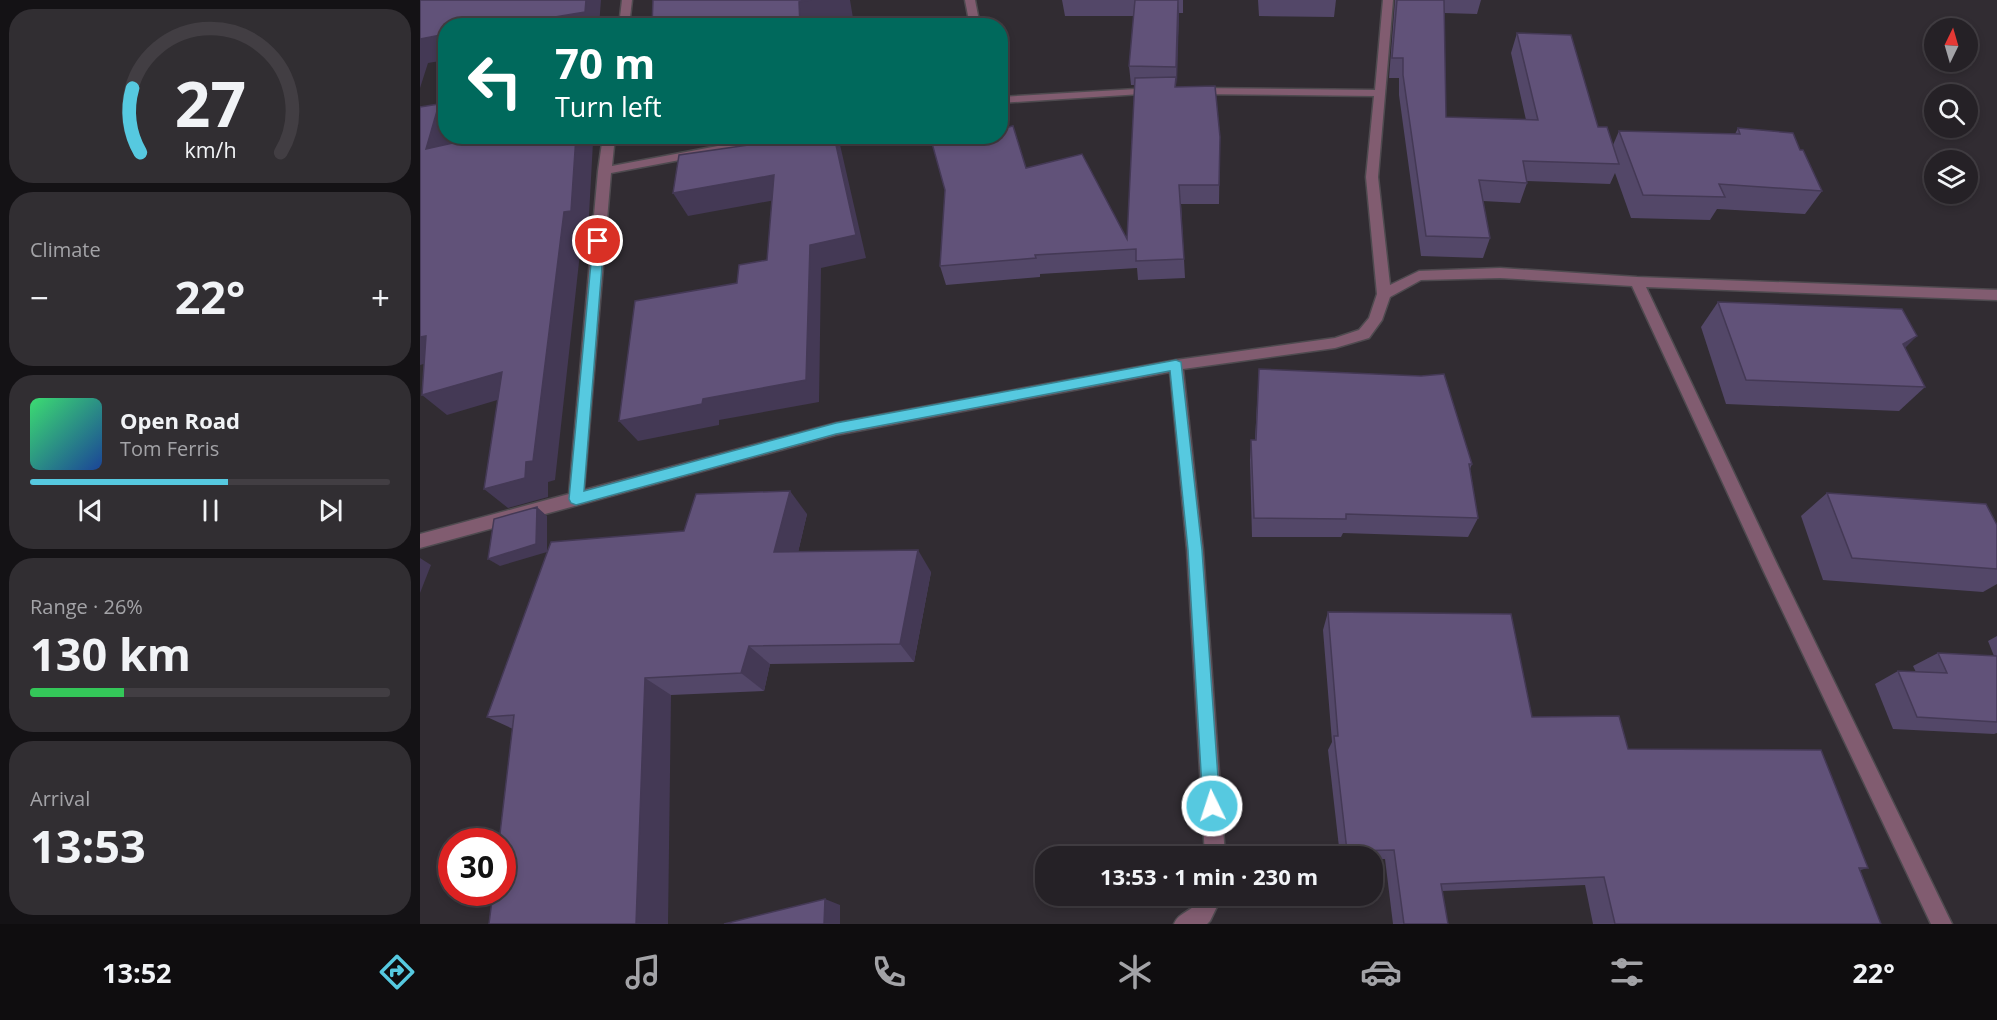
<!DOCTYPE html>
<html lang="en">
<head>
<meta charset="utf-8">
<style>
	body { margin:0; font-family:"Open Sans",sans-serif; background:#312e32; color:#f1f3f6; height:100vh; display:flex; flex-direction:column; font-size:22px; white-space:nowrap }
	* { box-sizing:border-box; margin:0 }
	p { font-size:20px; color:#a3a3a7 }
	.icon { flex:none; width:33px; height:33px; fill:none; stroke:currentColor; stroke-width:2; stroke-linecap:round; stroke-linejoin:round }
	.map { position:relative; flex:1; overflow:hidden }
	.drawer { display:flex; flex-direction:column; gap:9px; padding:9px; background:#141215; width:420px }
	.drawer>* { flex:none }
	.banner { position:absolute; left:18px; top:18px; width:570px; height:126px; border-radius:24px; box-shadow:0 3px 9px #0003,0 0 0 2px #423e43; background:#00695c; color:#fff; overflow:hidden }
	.needle { width:39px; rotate:5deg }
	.controls { position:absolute; left:1504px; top:18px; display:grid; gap:12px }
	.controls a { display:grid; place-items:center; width:54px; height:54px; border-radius:50%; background:#252126; box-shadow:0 3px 9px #0003,0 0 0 2px #423e43; font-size:30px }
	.speed { position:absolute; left:18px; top:828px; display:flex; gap:12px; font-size:30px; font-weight:700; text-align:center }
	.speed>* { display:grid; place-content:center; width:78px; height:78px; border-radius:50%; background:#252126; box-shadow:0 3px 9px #0003,0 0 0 2px #423e43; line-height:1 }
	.speed .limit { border:9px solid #d22; background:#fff; color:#111 }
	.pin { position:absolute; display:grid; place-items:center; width:51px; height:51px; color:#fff; margin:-26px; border:3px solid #fff; border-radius:50%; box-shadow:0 2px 6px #0007 }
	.me { position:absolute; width:66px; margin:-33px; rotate:356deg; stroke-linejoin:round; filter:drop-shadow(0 0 4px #0008) }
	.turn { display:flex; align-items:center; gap:21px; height:126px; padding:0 18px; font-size:27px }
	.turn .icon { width:78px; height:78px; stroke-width:2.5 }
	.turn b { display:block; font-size:42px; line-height:51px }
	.big { font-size:45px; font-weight:700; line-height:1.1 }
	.drawer .tile { flex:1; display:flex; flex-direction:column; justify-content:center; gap:9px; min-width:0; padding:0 21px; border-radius:24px; background:#312e32 }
	.drawer .dial { align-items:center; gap:0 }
	.dial svg { height:156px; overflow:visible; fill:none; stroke:#423e43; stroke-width:7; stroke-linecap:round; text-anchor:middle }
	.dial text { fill:#f1f3f6; stroke:none }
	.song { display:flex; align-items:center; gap:18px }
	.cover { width:72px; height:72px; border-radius:9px; background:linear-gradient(135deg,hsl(140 70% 55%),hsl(220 70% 35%)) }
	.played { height:6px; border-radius:3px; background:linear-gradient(90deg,#56c9e0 55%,#423e43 55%) }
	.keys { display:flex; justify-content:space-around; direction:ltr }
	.heat { display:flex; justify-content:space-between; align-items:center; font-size:33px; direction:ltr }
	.charge { height:9px; border-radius:4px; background:linear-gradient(90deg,#34c759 26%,#423e43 0) }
	.trip { position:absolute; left:615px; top:846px; width:348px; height:60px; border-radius:24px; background:#252126; box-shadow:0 3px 9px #0003,0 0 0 2px #423e43; font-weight:700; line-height:60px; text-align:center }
	.menu { display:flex; height:96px; justify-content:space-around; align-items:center; background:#0f0d0f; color:#a3a3a7 }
	.menu .icon { width:42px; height:42px }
	.menu .active { color:#56c9e0 }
	.menu b { font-size:27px; color:#f1f3f6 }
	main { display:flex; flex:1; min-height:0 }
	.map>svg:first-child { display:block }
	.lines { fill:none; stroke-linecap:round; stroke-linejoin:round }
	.minor-casing { stroke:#4e4a4f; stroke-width:3 }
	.minor { fill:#815c70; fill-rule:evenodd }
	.wall { fill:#534768 }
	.shaded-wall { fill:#443955 }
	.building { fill:#615279; stroke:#443955; stroke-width:1.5 }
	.route { fill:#56c9e0; stroke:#388392; stroke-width:1.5 }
</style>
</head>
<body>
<main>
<section class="drawer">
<div class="tile dial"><svg viewBox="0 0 100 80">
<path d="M14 69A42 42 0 1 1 86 69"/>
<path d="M14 69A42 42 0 0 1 10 36" stroke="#56c9e0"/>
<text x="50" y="56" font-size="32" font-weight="700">27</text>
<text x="50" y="72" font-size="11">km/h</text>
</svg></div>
<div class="tile"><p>Climate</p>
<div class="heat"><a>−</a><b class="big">22°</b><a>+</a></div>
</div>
<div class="tile">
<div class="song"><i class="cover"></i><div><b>Open Road</b><p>Tom Ferris</p></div></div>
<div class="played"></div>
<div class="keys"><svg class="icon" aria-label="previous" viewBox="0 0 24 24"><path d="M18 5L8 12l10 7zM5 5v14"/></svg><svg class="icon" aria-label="pause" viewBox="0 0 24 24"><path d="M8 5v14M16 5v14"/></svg><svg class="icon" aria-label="next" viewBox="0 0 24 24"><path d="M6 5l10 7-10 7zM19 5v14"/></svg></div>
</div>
<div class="tile"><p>Range · 26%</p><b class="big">130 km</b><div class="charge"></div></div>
<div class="tile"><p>Arrival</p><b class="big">13:53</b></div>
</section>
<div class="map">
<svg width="1577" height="924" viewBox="0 0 1577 924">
	<rect width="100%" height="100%" fill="#312c32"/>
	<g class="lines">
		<defs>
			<g id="minor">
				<path d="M202 0H212L209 26H199Z"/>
				<path d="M545 0H555L560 26H550Z"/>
				<path d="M963 0H973L958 177 970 285 999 271 1080 268 1217 277 1577 290V300L1226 287 1356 562 1532 924H1511L1344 572 1212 286 1080 278 1001 280 970 297 962 320 949 338 915 348 763 369 783 550 805 856H785L767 550 750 372 416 435 0 548V534L149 494 178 171 183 136H195L192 166 350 136H376L371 139 191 173 164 490 416 423 756 360 915 338 939 330 949 318 957 294 946 177 954 96 775 94 770 91 775 88 955 90Z"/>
				<path d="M733 88 738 91 737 93 580 103V97Z"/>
				<path d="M782 896H802L790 921 787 924H754C759 911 773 913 782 896Z"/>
			</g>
		</defs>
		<use href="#minor" class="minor-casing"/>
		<use href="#minor" class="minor"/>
	</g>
	<g class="wall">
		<path d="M642 0H763V13H759L756 87 800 137 799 204H761L765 278 718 280 717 268 620 274V277L526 285 520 266 606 168 707 239 715 85H711L709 66 714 16H645Z"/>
		<path d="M838 0H916L914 17 839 16Z"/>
		<path d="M975 0H1061L1057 14 1024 13 1026 117 1106 120 1091 53 1097 33 1193 145 1199 131 1315 134 1318 128 1380 150 1402 191 1385 214 1297 209 1290 220 1211 218 1195 173 1190 184 1107 181V183L1100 203 1063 201 1070 238 1063 258 1001 256 979 95V78H969Z"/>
		<path d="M1298 302 1485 348 1505 387 1479 411 1306 404 1281 327Z"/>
		<path d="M839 369 1052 464 1050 469 1058 518 1048 537 923 533 921 537H832L830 460 831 440H835Z"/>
		<path d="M1407 493 1577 569V584L1563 592 1403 580 1381 516Z"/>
		<path d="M387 514 378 552 511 572 494 662 350 664 344 691 251 695 93 729 67 717 264 531Z"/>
		<path d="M908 612 1112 717 1208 749 1448 868 1440 870 1461 924H1173L1165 885 1022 891 1028 924H973L965 859H952V856H920L908 750 912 742 903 630Z"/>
		<path d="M1577 636V733L1574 734 1473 729 1455 684 1478 671 1496 672 1493 666 1518 653 1574 656 1568 641Z"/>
	</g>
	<g class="shaded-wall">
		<path d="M166 0H181L179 26H81Z"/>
		<path d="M391 0H430L433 18 388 25V26H380L379 2Z"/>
		<path d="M758 0 759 13 757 86 756 67Z"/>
		<path d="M26 34V60L8 63 0 88V39Z"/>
		<path d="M19 104 26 113V136H35L26 172 6 149Z"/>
		<path d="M156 136H169L173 142 168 233 162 235 135 480 128 482V497L88 508 64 489 106 462Z"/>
		<path d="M414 136H418L446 258 401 268 399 402 299 420V425L218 441 199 421 283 399 390 245Z"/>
		<path d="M354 175 366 198 268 216 253 193Z"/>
		<path d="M6 336 29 357 0 365V337Z"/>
		<path d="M1497 336 1472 361 1483 344Z"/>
		<path d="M82 372 104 392 27 415 2 395Z"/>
		<path d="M370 491 387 514 373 574 354 552Z"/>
		<path d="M117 507 127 516V552L80 566 68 559Z"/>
		<path d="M498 550 511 572 494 662 480 644Z"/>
		<path d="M0 558 11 565 0 593Z"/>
		<path d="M329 646 350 664 344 691 321 673Z"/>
		<path d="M225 678 251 695 248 924H216Z"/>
		<path d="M405 899 420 905V924H404Z"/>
	</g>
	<g class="building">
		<path d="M0 0H166L165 12 81 26H26V34L0 39Z"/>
		<path d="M233 0H391L379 2 380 26H232Z"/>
		<path d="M715 0H758L756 67 709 66Z"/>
		<path d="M977 0H1024L1026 117 1118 120 1097 33 1151 35 1178 127H1187L1199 164 1103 161 1107 183 1059 180 1070 238 1006 236 983 75V58H972Z"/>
		<path d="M756 77 755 87 795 86 800 137 799 185H759L764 259 716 261V249L615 255 616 258 520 266 525 190 510 136H580V129L593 126 606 168 662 154 707 239 715 78Z"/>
		<path d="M19 104 6 149 64 136H156L151 211 144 212 113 461 106 462 105 478 64 489 82 372 2 395 6 336 0 337V107Z"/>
		<path d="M1318 128 1373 133 1380 150H1383L1402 191 1299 184 1305 197 1223 195 1199 131 1320 134Z"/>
		<path d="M349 136H414L436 235 390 245 386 380 283 399 282 404 199 421 215 301 317 283 319 265 347 260 354 175 253 193 259 155 349 142Z"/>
		<path d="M1298 302 1482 309 1497 336 1483 344 1505 387 1326 380Z"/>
		<path d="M839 369 1001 376 1024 374 1052 464H1049L1058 518 926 514V519L834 518 831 440H836Z"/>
		<path d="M370 491 354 552 498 550 480 644 329 646 321 673 225 678 216 924H69L73 892H82V842H79L94 715 67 717 131 542 264 531 276 494Z"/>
		<path d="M1407 493 1566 504 1577 525V569L1432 558Z"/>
		<path d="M117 507 116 544 68 559 74 519Z"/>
		<path d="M908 612 1091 614 1112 717 1199 716 1208 749 1401 750 1448 868H1439L1461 924H1195L1184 877 1021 884 1028 924H984L974 850 927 851 914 736H918Z"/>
		<path d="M1518 653 1577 656V722L1497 717 1478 671 1527 673Z"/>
		<path d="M405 899 404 924H304Z"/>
	</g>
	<path class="route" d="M178 237 184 241 164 491 416 423 756 360 761 362 782 550 800 806 798 812 792 814 786 812 783 806 768 550 750 371 416 434 156 505 151 503 149 499 173 241Z"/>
</svg>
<div class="controls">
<a><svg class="needle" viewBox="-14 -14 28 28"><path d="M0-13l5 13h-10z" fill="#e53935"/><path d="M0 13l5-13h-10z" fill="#a3a3a7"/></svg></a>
<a><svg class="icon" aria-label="search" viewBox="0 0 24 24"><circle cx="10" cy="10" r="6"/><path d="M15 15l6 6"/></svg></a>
<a><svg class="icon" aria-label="layers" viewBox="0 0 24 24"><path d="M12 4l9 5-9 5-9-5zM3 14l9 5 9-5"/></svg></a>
</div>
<div class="speed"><div class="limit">30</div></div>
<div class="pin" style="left:178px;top:241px;background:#d93025"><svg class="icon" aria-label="arrive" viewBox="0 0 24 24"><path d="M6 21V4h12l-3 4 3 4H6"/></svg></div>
<svg class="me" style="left:792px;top:806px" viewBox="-20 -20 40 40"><circle r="17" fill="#56c9e0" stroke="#fff" stroke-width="3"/><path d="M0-11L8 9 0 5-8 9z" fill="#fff"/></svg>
<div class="trip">13:53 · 1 min · 230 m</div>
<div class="banner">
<div class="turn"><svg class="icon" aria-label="left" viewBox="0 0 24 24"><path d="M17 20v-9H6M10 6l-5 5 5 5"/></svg><div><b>70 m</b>Turn left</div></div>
</div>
</div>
</main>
<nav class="menu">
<b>13:52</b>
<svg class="icon active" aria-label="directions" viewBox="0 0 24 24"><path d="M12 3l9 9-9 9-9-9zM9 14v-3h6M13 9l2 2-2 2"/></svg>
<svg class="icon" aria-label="music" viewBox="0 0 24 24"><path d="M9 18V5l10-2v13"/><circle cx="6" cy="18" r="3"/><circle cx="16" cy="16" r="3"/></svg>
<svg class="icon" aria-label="phone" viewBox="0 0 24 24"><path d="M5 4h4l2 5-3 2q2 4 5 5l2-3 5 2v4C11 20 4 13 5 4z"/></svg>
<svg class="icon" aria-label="climate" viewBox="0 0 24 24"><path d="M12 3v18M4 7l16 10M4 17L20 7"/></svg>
<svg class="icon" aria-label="car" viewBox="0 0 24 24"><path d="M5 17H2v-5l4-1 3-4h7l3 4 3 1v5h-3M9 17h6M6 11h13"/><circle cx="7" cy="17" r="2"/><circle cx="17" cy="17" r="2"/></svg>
<svg class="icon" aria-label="filters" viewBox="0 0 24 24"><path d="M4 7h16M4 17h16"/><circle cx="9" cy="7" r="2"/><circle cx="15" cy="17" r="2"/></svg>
<b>22°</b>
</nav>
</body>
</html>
